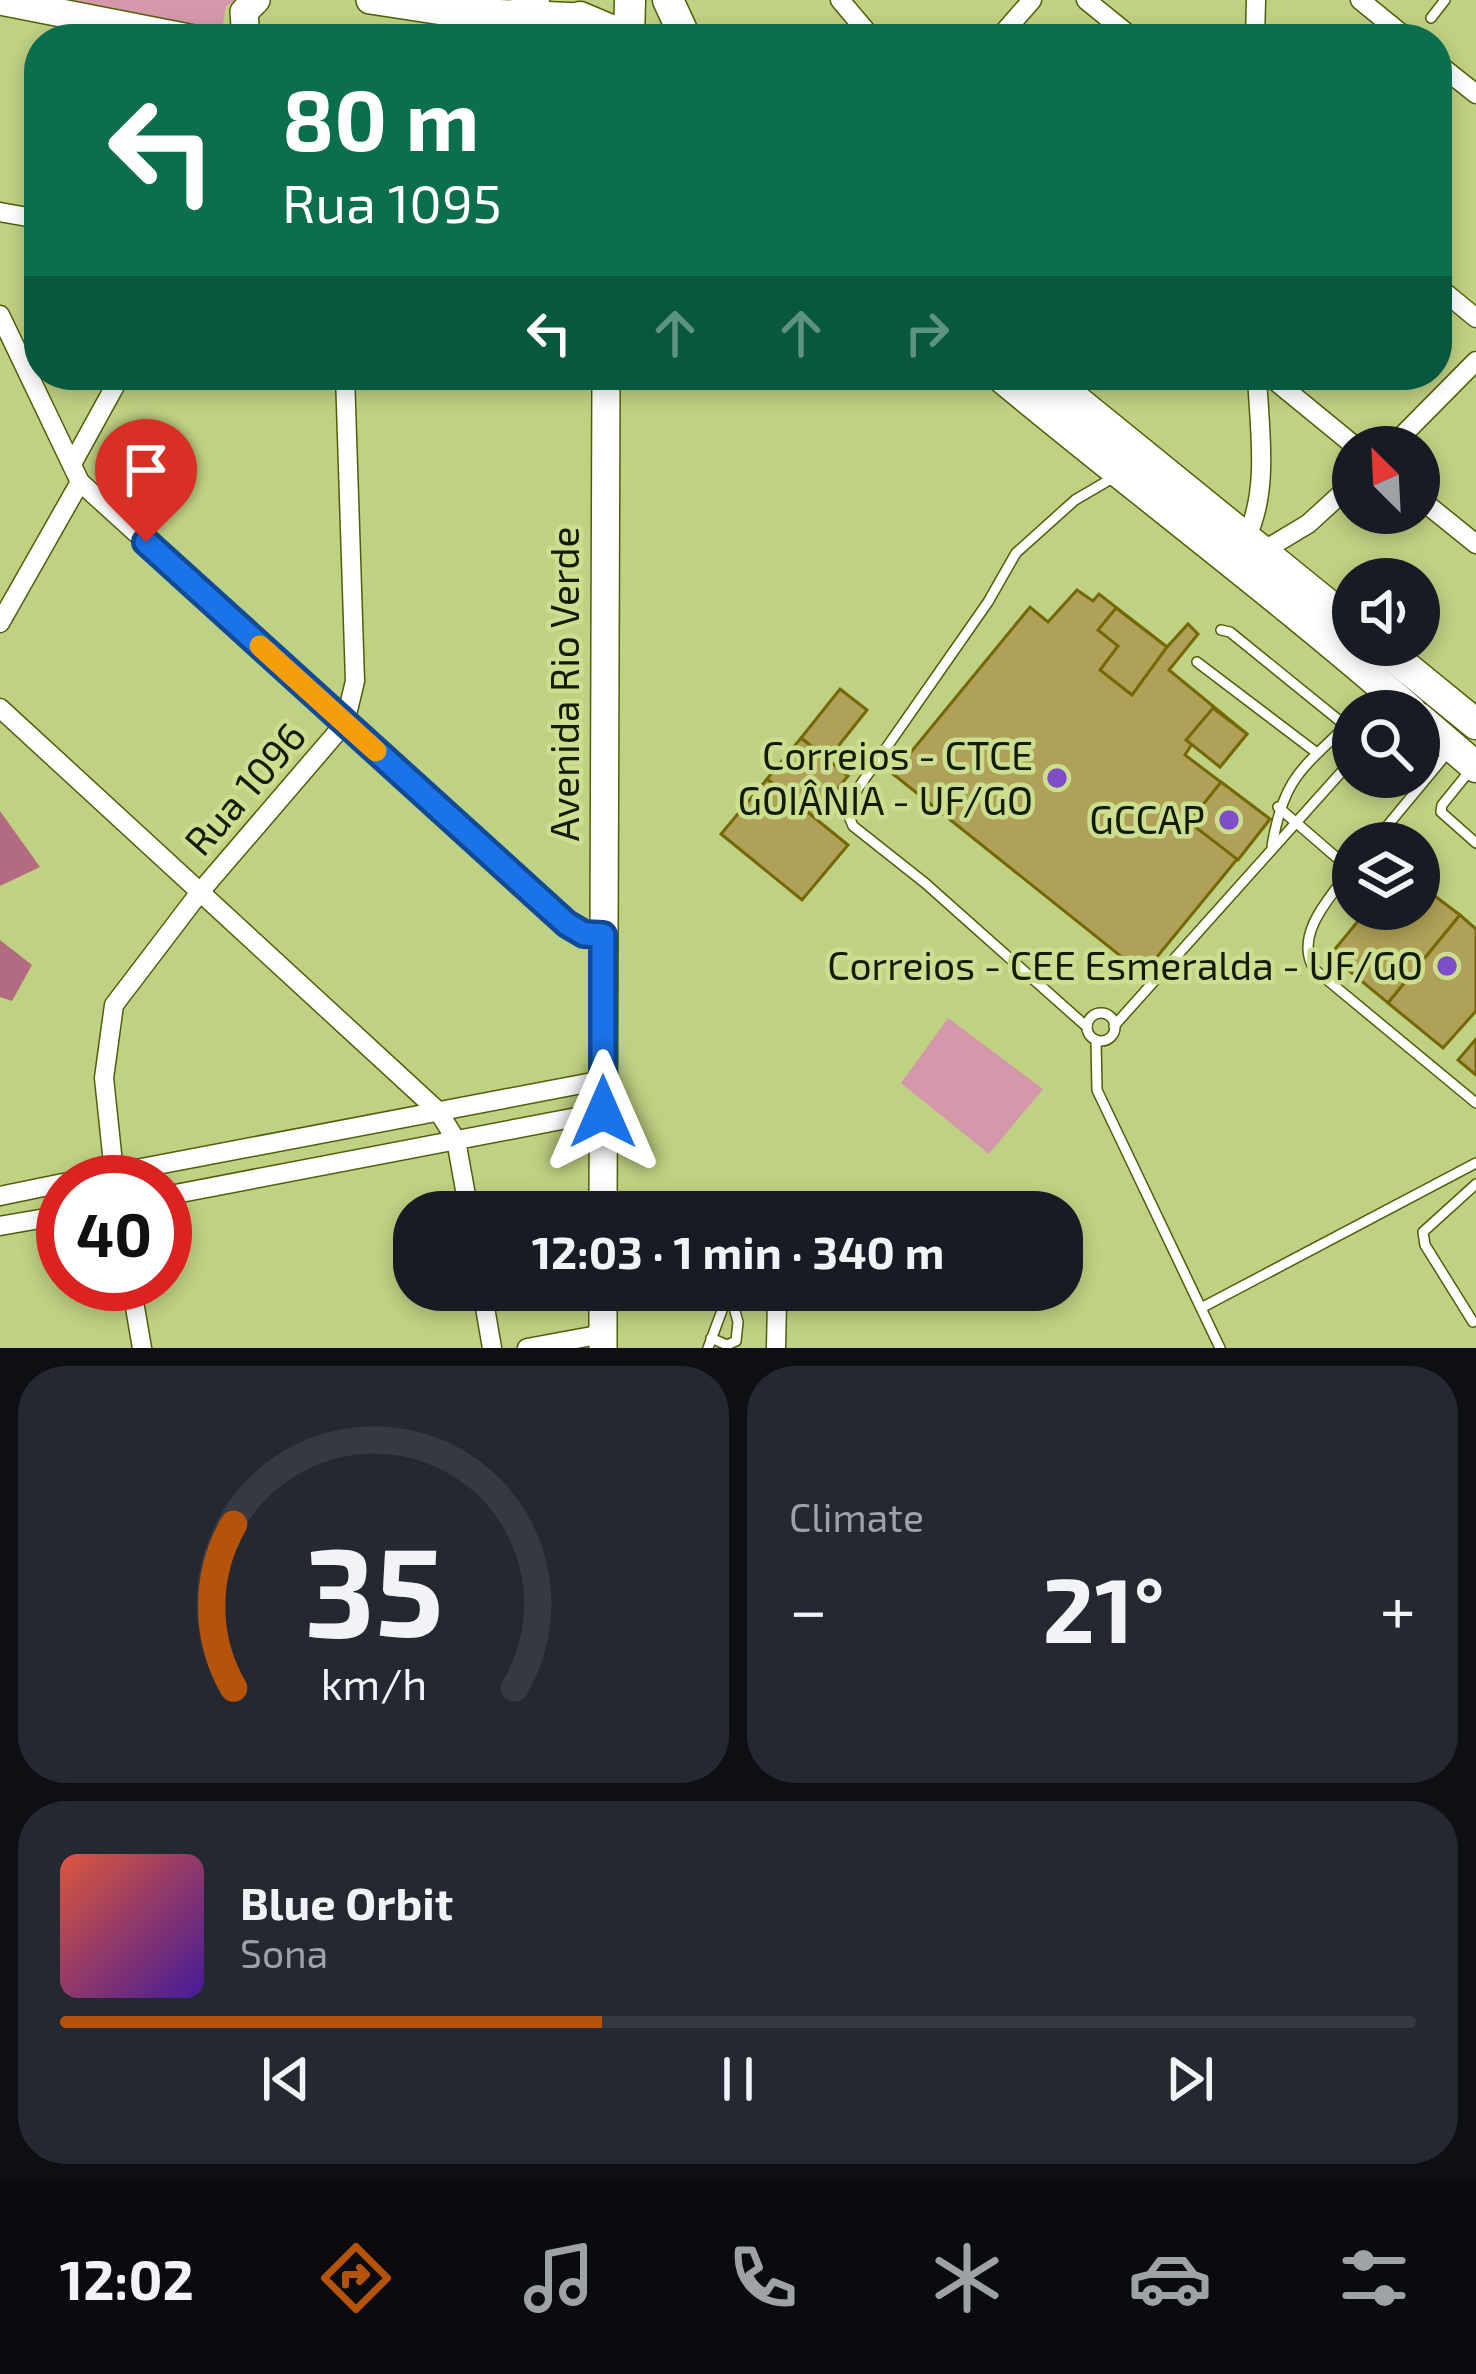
<!DOCTYPE html>
<html lang="en">
<head>
<meta charset="utf-8">
<style>
	body { margin:0; font-family:"Exo 2",sans-serif; background:#242831; color:#f1f3f6; height:100vh; display:flex; flex-direction:column; font-size:45px; white-space:nowrap }
	* { box-sizing:border-box; margin:0 }
	p { font-size:39px; color:#9ea1a6 }
	.icon { flex:none; width:66px; height:66px; fill:none; stroke:currentColor; stroke-width:2; stroke-linecap:round; stroke-linejoin:round }
	.map { position:relative; height:1348px; overflow:hidden }
	.panel { display:flex; flex-direction:column; gap:18px; padding:18px; background:#0d0f14; flex:1 }
	.panel>* { flex:none }
	.top-card { position:absolute; left:24px; top:24px; width:1428px; height:366px; border-radius:48px; box-shadow:0 6px 18px #0003; background:#0b6e4f; color:#fff; overflow:hidden }
	.needle { width:78px; rotate:336deg }
	.tools { position:absolute; left:1332px; top:426px; display:grid; gap:24px }
	.tools a { display:grid; place-items:center; width:108px; height:108px; border-radius:50%; background:#171b24; box-shadow:0 6px 18px #0003; font-size:60px }
	.speed { position:absolute; left:36px; top:1155px; display:flex; gap:24px; font-size:60px; font-weight:700; text-align:center }
	.speed>* { display:grid; place-content:center; width:156px; height:156px; border-radius:50%; background:#171b24; box-shadow:0 6px 18px #0003; line-height:1 }
	.speed .limit { border:18px solid #d22; background:#fff; color:#111 }
	.pin { position:absolute; display:grid; place-items:center; width:102px; height:102px; color:#fff; margin:-123px -51px; border-radius:50% 50% 50% 0; rotate:-45deg; box-shadow:0 0 12px #0007 }
	.pin .icon { rotate:45deg }
	.me { position:absolute; width:132px; margin:-66px; rotate:0deg; stroke-linejoin:round; filter:drop-shadow(0 0 9px #0008) }
	.turn { display:flex; align-items:center; gap:42px; height:252px; padding:0 60px; font-size:54px }
	.turn .icon { width:156px; height:156px; stroke-width:2.5 }
	.turn b { display:block; font-size:84px; line-height:102px }
	.lanes { display:flex; align-items:center; height:114px; padding:0 60px; background:#0003; justify-content:center; gap:60px; direction:ltr }
	.lanes .off { opacity:.35 }
	.big { font-size:90px; font-weight:700; line-height:1.1 }
	.panel .widget { flex:1; display:flex; flex-direction:column; justify-content:center; gap:18px; min-width:0; padding:0 42px; border-radius:48px; background:#242831 }
	.panel .dial { align-items:center; gap:0 }
	.dial svg { height:312px; overflow:visible; fill:none; stroke:#363941; stroke-width:7; stroke-linecap:round; text-anchor:middle }
	.dial text { fill:#f1f3f6; stroke:none }
	.song { display:flex; align-items:center; gap:36px }
	.cover { width:144px; height:144px; border-radius:18px; background:linear-gradient(135deg,hsl(10 70% 55%),hsl(260 70% 35%)) }
	.played { height:12px; border-radius:6px; background:linear-gradient(90deg,#b45309 40%,#363941 40%) }
	.keys { display:flex; justify-content:space-around; direction:ltr }
	.heat { display:flex; justify-content:space-between; align-items:center; font-size:66px; direction:ltr }
	.panel .tiles { flex:1; display:grid; gap:18px; grid-template-columns:1fr 1fr }
	.widget:last-child { grid-column:span 2 }
	.trip { position:absolute; left:393px; top:1191px; width:690px; height:120px; border-radius:48px; background:#171b24; box-shadow:0 6px 18px #0003; font-weight:700; line-height:120px; text-align:center }
	.dock { display:flex; height:192px; justify-content:space-around; align-items:center; background:#090b0e; color:#9ea1a6 }
	.dock .icon { width:84px; height:84px }
	.dock .on { color:#b45309 }
	.dock b { font-size:54px; color:#f1f3f6 }
	.map>svg:first-child { display:block }
	.green { fill:#d498aa }
	.forest { fill:#b36b82 }
	.building { fill:#afa157; stroke:#766707; stroke-width:3 }
	.lines { fill:none; stroke-linecap:round; stroke-linejoin:round }
	.lane-casing { stroke:#515e07; stroke-width:12 }
	.street-casing { stroke:#515e07; stroke-width:21 }
	.secondary-casing { stroke:#515e07; stroke-width:30 }
	.primary-casing { stroke:#515e07; stroke-width:33 }
	.lane { stroke:#fff; stroke-width:9 }
	.street { stroke:#fff; stroke-width:18 }
	.secondary { stroke:#fff; stroke-width:27 }
	.primary { stroke:#fff; stroke-width:30 }
	.route-casing { stroke:#114b97; stroke-width:30 }
	.route { stroke:#1a73e8; stroke-width:21 }
	.slow { stroke:#f59e0b; stroke-width:21 }
	.poi-dot { fill:#7f4ec6; stroke:#ccde8f; stroke-width:4.5 }
	.labels { text-anchor:middle; stroke-width:9; stroke-linejoin:round; paint-order:stroke }
	.street-label { font-size:39px; fill:#151b00; stroke:#ccde8f }
	.poi-label { font-size:39px; fill:#151b00; stroke:#ccde8f; text-anchor:end }
</style>
</head>
<body>
<div class="map">
<svg width="1476" height="1348" viewBox="0 0 1476 1348">
	<rect width="100%" height="100%" fill="#bfd183"/>
	<g class="green">
		<path d="M41 0H235L226 7 222 27 231 39Z"/>
		<path d="M948 1018 1043 1089 989 1154 901 1083Z"/>
	</g>
	<g class="forest">
		<path d="M0 811 40 867 0 886Z"/>
		<path d="M0 940 32 965 12 1001 0 997Z"/>
	</g>
	<g class="building">
		<path d="M1077 590 1093 601 1099 594 1167 647 1188 624 1198 634 1169 670 1247 734 1220 767 1192 744 1185 755 1270 819 1143 974 893 774 1030 607 1048 622Z"/>
		<path d="M1116 608 1167 647 1132 695 1100 670 1118 646 1098 630Z"/>
		<path d="M840 689 867 710 828 759 801 738Z"/>
		<path d="M1213 708 1247 734 1220 767 1186 740Z"/>
		<path d="M801 738 848 776 813 818 767 779Z"/>
		<path d="M767 779 848 845 802 900 721 834Z"/>
		<path d="M1221 782 1270 819 1238 860 1189 822Z"/>
		<path d="M1419 884 1460 915 1388 1003 1330 955 1368 909H1419Z"/>
		<path d="M1460 915 1476 929V1011L1443 1048 1388 1003Z"/>
		<path d="M1476 1039V1075L1458 1060Z"/>
	</g>
	<g class="lines">
		<defs>
			<g id="lane">
				<path d="M1431 18 1445 0"/>
				<path d="M1221 630 1230 632 1346 726"/>
				<path d="M1197 662 1317 753"/>
				<path d="M1361 711 1377 693"/>
				<path d="M1472 768 1442 805 1441 812 1476 843"/>
				<path d="M1278 807 1351 870"/>
				<path d="M1373 843 1450 750"/>
				<path d="M1272 846C1284 774 1305 767 1353 719"/>
				<path d="M1353 867C1332 895 1293 934 1314 969L1476 1103"/>
				<circle cx="1101" cy="1027" r="14"/>
				<path d="M1114 1026 1353 759"/>
				<path d="M1087 1027 925 883 853 826 845 807 988 602 1016 553 1075 500 1116 476"/>
				<path d="M1096 1040 1097 1090 1220 1348"/>
				<path d="M1201 1308 1476 1163"/>
				<path d="M1473 1322 1425 1245 1423 1232 1476 1184"/>
				<path d="M708 1348 724 1305 733 1304 738 1322 736 1341 727 1345 711 1338"/>
			</g>
			<g id="street">
				<path d="M840 0 873 39"/>
				<path d="M1086 0 1134 39"/>
				<path d="M1360 0 1408 39"/>
				<path d="M998 39 1032 0"/>
				<path d="M1255 39 1256 0"/>
				<path d="M1437 63 1476 94"/>
				<path d="M0 212 39 219"/>
				<path d="M1437 286 1476 318"/>
				<path d="M0 315 80 482 567 924 583 934 603 936"/>
				<path d="M1268 375 1356 447"/>
				<path d="M1391 447 1476 361"/>
				<path d="M72 464 121 375"/>
				<path d="M1419 498 1476 544"/>
				<path d="M1246 538C1270 490 1259 427 1257 375"/>
				<path d="M1263 551 1308 524 1353 483"/>
				<path d="M0 623 80 482"/>
				<path d="M0 708 438 1111 456 1140 469 1212"/>
				<path d="M68 1182 603 1080"/>
				<path d="M115 1182 104 1078 114 1005 200 892 345 723 355 681 345 375"/>
				<path d="M0 1196 63 1183"/>
				<path d="M165 1196 603 1112"/>
				<path d="M0 1226 63 1215"/>
				<path d="M131 1284 142 1348"/>
				<path d="M482 1290 492 1348"/>
				<path d="M527 1348 603 1334"/>
				<path d="M776 1348 777 1301"/>
			</g>
			<g id="secondary">
				<path d="M370 0 442 11 580 17"/>
				<path d="M0 1 194 39"/>
				<path d="M246 39 244 12 256 0"/>
				<path d="M603 1212 606 375"/>
				<path d="M603 1290V1348"/>
			</g>
			<g id="primary">
				<path d="M668 0 686 39"/>
				<path d="M521 12 534 0"/>
				<path d="M580 17 632 39"/>
				<path d="M629 39 630 0"/>
				<path d="M999 375C1135 488 1277 594 1411 711"/>
				<path d="M1045 375 1353 625"/>
				<path d="M1379 645 1476 724"/>
				<path d="M1419 718 1476 767"/>
			</g>
		</defs>
		<use href="#lane" class="lane-casing"/>
		<use href="#street" class="street-casing"/>
		<use href="#secondary" class="secondary-casing"/>
		<use href="#primary" class="primary-casing"/>
		<use href="#lane" class="lane"/>
		<use href="#street" class="street"/>
		<use href="#secondary" class="secondary"/>
		<use href="#primary" class="primary"/>
	</g>
	<g class="lines">
		<defs>
			<path id="route" d="M146 542 567 924 584 934 603 935V1112"/>
		</defs>
		<use href="#route" class="route-casing"/>
		<use href="#route" class="route"/>
		<path class="slow" d="M260 646 376 751"/>
	</g>
	<g class="poi-dot">
		<circle cx="1057" cy="778" r="12"/>
		<circle cx="1229" cy="820" r="12"/>
		<circle cx="1447" cy="966" r="12"/>
	</g>
	<g class="labels">
		<g class="street-label">
			<text transform="translate(565 684) rotate(-90)" y="14">Avenida Rio Verde</text>
			<text transform="translate(245 789) rotate(-49)" y="14">Rua 1096</text>
		</g>
		<g class="poi-label">
			<text x="1033" y="770">Correios - CTCE<tspan x="1033" dy="45">GOIÂNIA - UF/GO</tspan></text>
			<text x="1205" y="834">GCCAP</text>
			<text x="1423" y="980">Correios - CEE Esmeralda - UF/GO</text>
		</g>
	</g>
</svg>
<div class="tools">
<a><svg class="needle" viewBox="-14 -14 28 28"><path d="M0-13l5 13h-10z" fill="#e53935"/><path d="M0 13l5-13h-10z" fill="#9ea1a6"/></svg></a>
<a><svg class="icon" aria-label="sound" viewBox="0 0 24 24"><path d="M4 9h4l5-4v14l-5-4H4zM17 9q2 3 0 6"/></svg></a>
<a><svg class="icon" aria-label="search" viewBox="0 0 24 24"><circle cx="10" cy="10" r="6"/><path d="M15 15l6 6"/></svg></a>
<a><svg class="icon" aria-label="layers" viewBox="0 0 24 24"><path d="M12 4l9 5-9 5-9-5zM3 14l9 5 9-5"/></svg></a>
</div>
<div class="speed"><div class="limit">40</div></div>
<div class="pin" style="left:146px;top:542px;background:#d93025"><svg class="icon" aria-label="arrive" viewBox="0 0 24 24"><path d="M6 21V4h12l-3 4 3 4H6"/></svg></div>
<svg class="me" style="left:603px;top:1112px" viewBox="-20 -20 40 40"><path d="M0-17L14 15 0 8-14 15z" fill="#1a73e8" stroke="#fff" stroke-width="4"/></svg>
<div class="trip">12:03 · 1 min · 340 m</div>
<div class="top-card">
<div class="turn"><svg class="icon" aria-label="left" viewBox="0 0 24 24"><path d="M17 20v-9H6M10 6l-5 5 5 5"/></svg><div><b>80 m</b>Rua 1095</div></div>
<div class="lanes"><svg class="icon" aria-label="left" viewBox="0 0 24 24"><path d="M17 20v-9H6M10 6l-5 5 5 5"/></svg><svg class="icon off" aria-label="ahead" viewBox="0 0 24 24"><path d="M12 20V5M6 11l6-6 6 6"/></svg><svg class="icon off" aria-label="ahead" viewBox="0 0 24 24"><path d="M12 20V5M6 11l6-6 6 6"/></svg><svg class="icon off" aria-label="right" viewBox="0 0 24 24"><path d="M7 20v-9h11M14 6l5 5-5 5"/></svg></div>
</div>
</div>
<section class="panel">
<div class="tiles">
<div class="widget dial"><svg viewBox="0 0 100 80">
<path d="M14 69A42 42 0 1 1 86 69"/>
<path d="M14 69A42 42 0 0 1 14 27" stroke="#b45309"/>
<text x="50" y="56" font-size="32" font-weight="700">35</text>
<text x="50" y="72" font-size="11">km/h</text>
</svg></div>
<div class="widget"><p>Climate</p>
<div class="heat"><a>−</a><b class="big">21°</b><a>+</a></div>
</div>
<div class="widget">
<div class="song"><i class="cover"></i><div><b>Blue Orbit</b><p>Sona</p></div></div>
<div class="played"></div>
<div class="keys"><svg class="icon" aria-label="previous" viewBox="0 0 24 24"><path d="M18 5L8 12l10 7zM5 5v14"/></svg><svg class="icon" aria-label="pause" viewBox="0 0 24 24"><path d="M8 5v14M16 5v14"/></svg><svg class="icon" aria-label="next" viewBox="0 0 24 24"><path d="M6 5l10 7-10 7zM19 5v14"/></svg></div>
</div>
</div>
</section>
<nav class="dock">
<b>12:02</b>
<svg class="icon on" aria-label="directions" viewBox="0 0 24 24"><path d="M12 3l9 9-9 9-9-9zM9 14v-3h6M13 9l2 2-2 2"/></svg>
<svg class="icon" aria-label="music" viewBox="0 0 24 24"><path d="M9 18V5l10-2v13"/><circle cx="6" cy="18" r="3"/><circle cx="16" cy="16" r="3"/></svg>
<svg class="icon" aria-label="phone" viewBox="0 0 24 24"><path d="M5 4h4l2 5-3 2q2 4 5 5l2-3 5 2v4C11 20 4 13 5 4z"/></svg>
<svg class="icon" aria-label="climate" viewBox="0 0 24 24"><path d="M12 3v18M4 7l16 10M4 17L20 7"/></svg>
<svg class="icon" aria-label="car" viewBox="0 0 24 24"><path d="M5 17H2v-5l4-1 3-4h7l3 4 3 1v5h-3M9 17h6M6 11h13"/><circle cx="7" cy="17" r="2"/><circle cx="17" cy="17" r="2"/></svg>
<svg class="icon" aria-label="filters" viewBox="0 0 24 24"><path d="M4 7h16M4 17h16"/><circle cx="9" cy="7" r="2"/><circle cx="15" cy="17" r="2"/></svg>
</nav>
</body>
</html>
